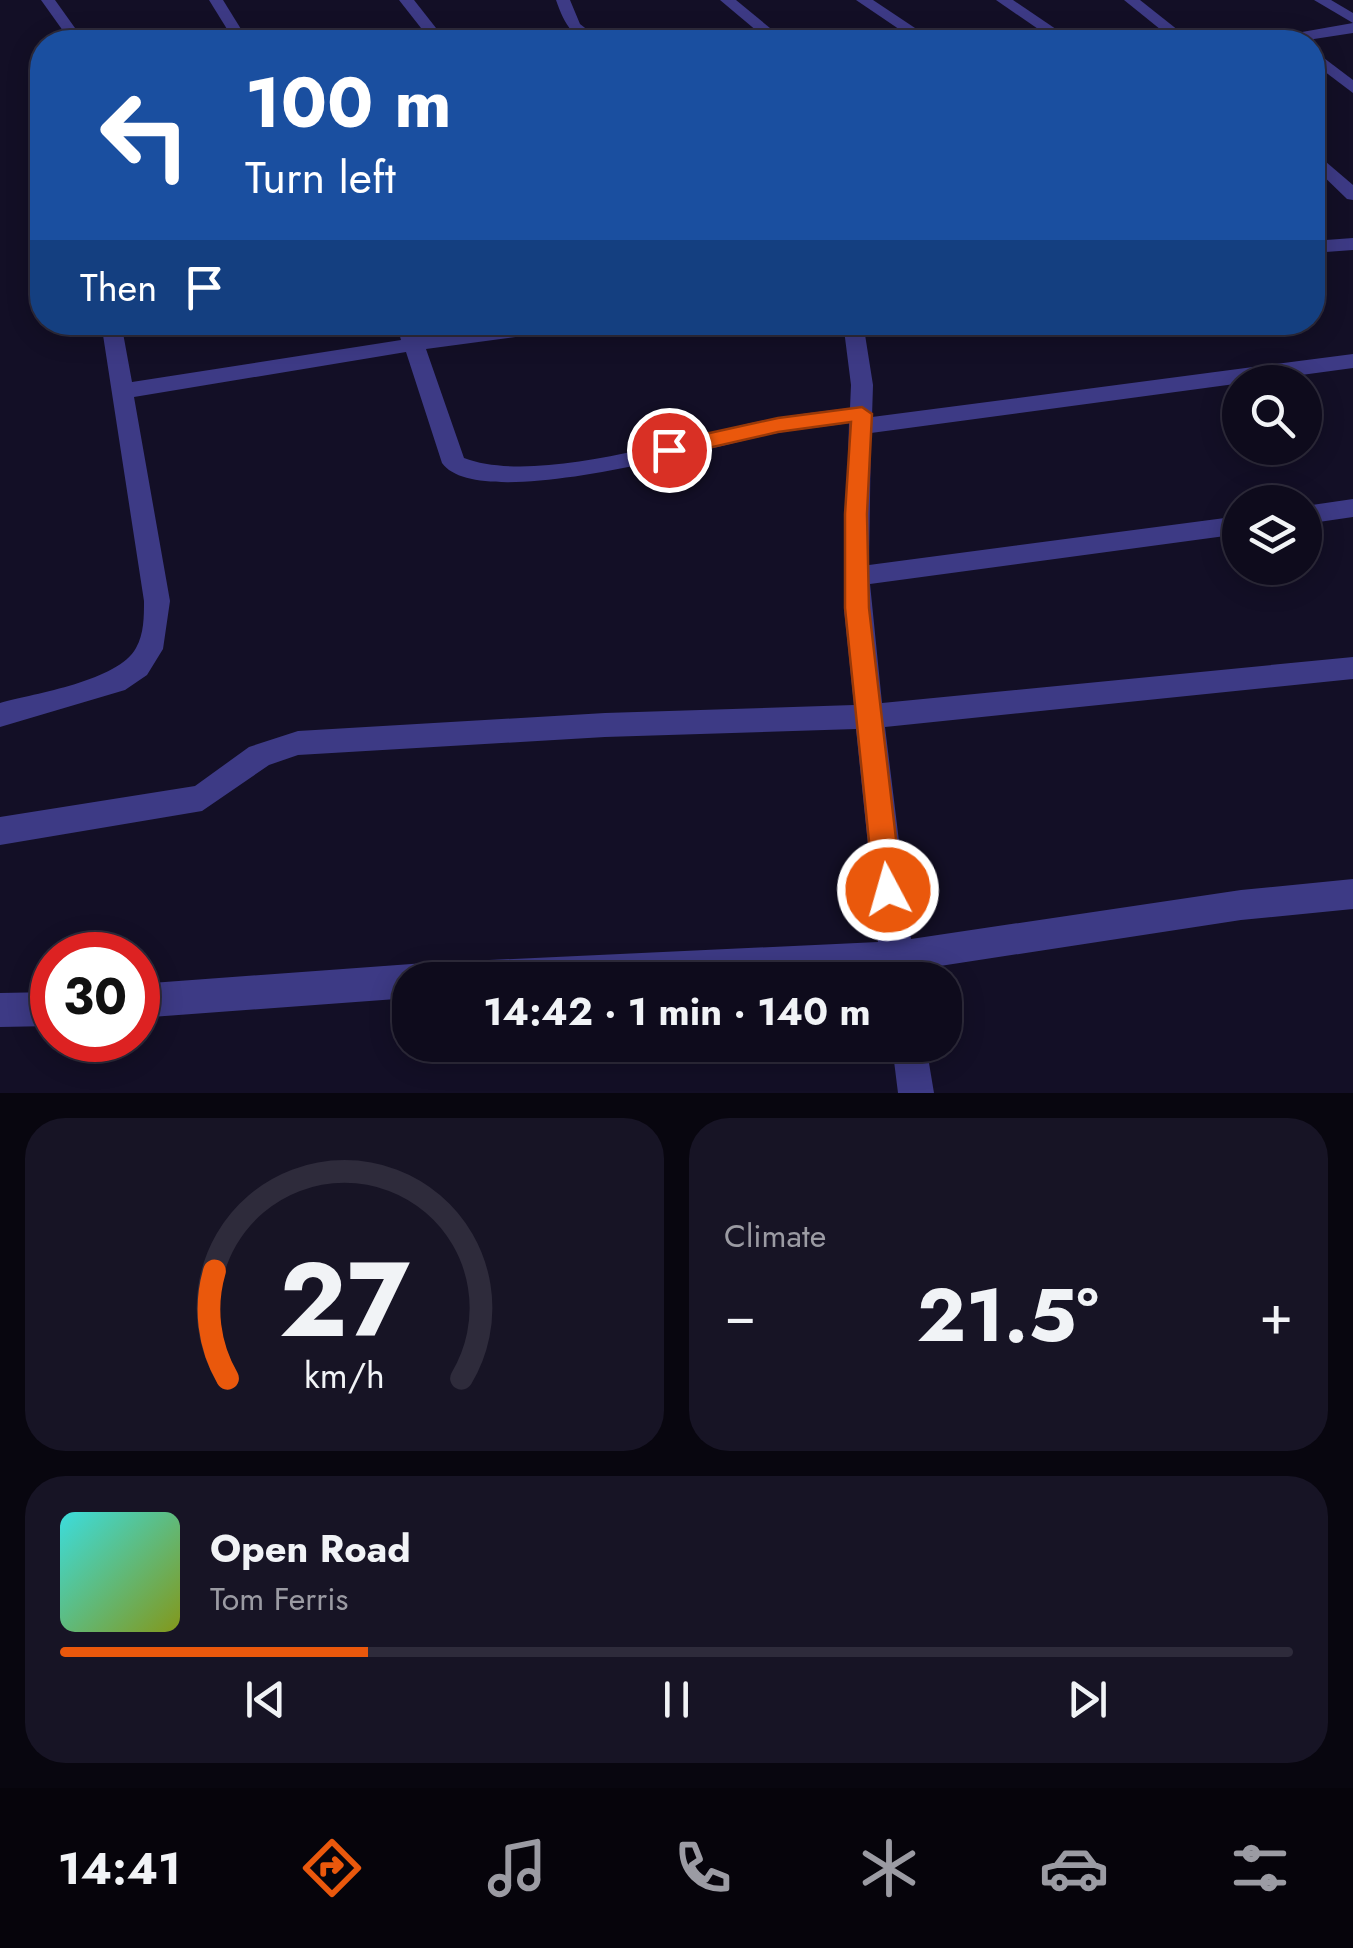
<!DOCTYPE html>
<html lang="en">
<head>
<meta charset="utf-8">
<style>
	body { margin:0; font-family:Jost,sans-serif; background:#171425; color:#f1f3f6; height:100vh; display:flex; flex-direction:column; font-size:38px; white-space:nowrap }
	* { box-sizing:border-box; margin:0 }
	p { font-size:32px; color:#9b9ba3 }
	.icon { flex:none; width:55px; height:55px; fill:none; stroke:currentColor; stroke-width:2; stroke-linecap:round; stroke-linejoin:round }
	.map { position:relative; height:1093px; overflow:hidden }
	.details { display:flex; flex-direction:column; gap:25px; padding:25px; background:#08060f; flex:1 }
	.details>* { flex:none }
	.guide { position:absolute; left:30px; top:30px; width:1295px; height:305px; border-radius:40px; box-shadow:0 5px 25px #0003,0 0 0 2px #2e2b3b; background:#1a4fa0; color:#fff; overflow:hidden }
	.buttons { position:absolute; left:1222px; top:365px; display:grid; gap:20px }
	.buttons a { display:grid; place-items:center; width:100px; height:100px; border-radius:50%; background:#0e0b1c; box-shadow:0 5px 25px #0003,0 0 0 2px #2e2b3b; font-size:50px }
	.speed { position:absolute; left:30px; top:932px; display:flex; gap:20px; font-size:50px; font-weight:700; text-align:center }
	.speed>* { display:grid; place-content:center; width:130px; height:130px; border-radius:50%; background:#0e0b1c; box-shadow:0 5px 25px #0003,0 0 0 2px #2e2b3b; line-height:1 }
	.speed .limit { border:15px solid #d22; background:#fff; color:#111 }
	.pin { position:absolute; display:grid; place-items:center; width:85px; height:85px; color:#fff; margin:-42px; border:5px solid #fff; border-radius:50%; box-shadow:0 2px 10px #0007 }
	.me { position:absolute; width:110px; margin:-55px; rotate:354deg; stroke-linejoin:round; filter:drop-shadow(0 0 8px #0008) }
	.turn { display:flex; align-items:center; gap:35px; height:210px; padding:0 50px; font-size:45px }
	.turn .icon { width:130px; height:130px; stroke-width:2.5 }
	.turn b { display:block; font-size:70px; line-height:85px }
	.then { display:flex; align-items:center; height:95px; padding:0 50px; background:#0003; gap:20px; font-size:38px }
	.big { font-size:75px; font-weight:700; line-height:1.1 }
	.details .tile { flex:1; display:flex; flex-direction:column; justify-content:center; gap:15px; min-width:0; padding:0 35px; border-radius:40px; background:#171425 }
	.details .dial { align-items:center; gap:0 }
	.dial svg { height:260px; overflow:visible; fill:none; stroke:#2e2b3b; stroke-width:7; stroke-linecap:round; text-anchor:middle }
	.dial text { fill:#f1f3f6; stroke:none }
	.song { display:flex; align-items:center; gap:30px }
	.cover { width:120px; height:120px; border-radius:15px; background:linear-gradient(135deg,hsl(180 70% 55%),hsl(70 70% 35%)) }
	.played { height:10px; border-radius:5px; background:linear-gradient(90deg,#ea580c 25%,#2e2b3b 25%) }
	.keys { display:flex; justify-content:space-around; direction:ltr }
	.heat { display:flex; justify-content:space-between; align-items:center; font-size:55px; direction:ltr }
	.details .tiles { flex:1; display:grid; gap:25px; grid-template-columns:1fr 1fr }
	.tile:last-child { grid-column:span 2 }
	.trip { position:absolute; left:392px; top:962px; width:570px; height:100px; border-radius:40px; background:#0e0b1c; box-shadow:0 5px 25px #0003,0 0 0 2px #2e2b3b; font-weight:700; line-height:100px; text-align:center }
	.menu { display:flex; height:160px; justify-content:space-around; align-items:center; background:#06040b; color:#9b9ba3 }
	.menu .icon { width:70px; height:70px }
	.menu .on { color:#ea580c }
	.menu b { font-size:45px; color:#f1f3f6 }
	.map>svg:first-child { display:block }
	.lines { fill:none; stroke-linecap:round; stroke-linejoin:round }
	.minor { fill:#3d3a85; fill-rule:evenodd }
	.route { fill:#ea580c; stroke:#983908; stroke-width:2.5 }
</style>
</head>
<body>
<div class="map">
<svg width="1353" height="1093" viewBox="0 0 1353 1093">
	<rect width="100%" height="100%" fill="#130f26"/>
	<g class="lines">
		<g class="minor">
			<path d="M41 0H55L85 42H71Z"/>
			<path d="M209 0H223L249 42H235Z"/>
			<path d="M399 0H414L447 42H432Z"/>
			<path d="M556 0H570L580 24 603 42C574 42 565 26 556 0Z"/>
			<path d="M720 0H736L787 42H770Z"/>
			<path d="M856 0H873L936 42H918Z"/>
			<path d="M996 0H1013L1075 42H1057Z"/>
			<path d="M1124 0H1140L1193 42H1176Z"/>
			<path d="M1314 0H1331L1353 13V23Z"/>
			<path d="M1353 23V33L1314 39 1312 42H1297L1302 32Z"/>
			<path d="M1312 49 1353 80V93L1312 62Z"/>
			<path d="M1312 150 1353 185V200L1347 199 1312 165Z"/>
			<path d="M1353 238V250L1312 253V241Z"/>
			<path d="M101 322H121L132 382 401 340 396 322H417L421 337 530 322H593L583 328 426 349 464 458C535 485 676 440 751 423 784 416 816 412 850 408L851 385 843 322H863L873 385 872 417 1353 354V368L871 433 869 565 1240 516V534L870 584 882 703 1353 657V679L885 727 911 939 1241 890 1353 879V909L1241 920 914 970 916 980H882V974L761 980H410V998L138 1018V984L425 963 878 942 856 729 605 737 298 755 269 765 202 811 0 845V817L195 786 249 747 298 731 605 713 854 705 844 609 849 423C823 427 798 429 772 434 715 446 479 515 442 463L406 352 134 397 170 601 163 649 147 675 125 690 0 727V703C36 693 118 681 136 648 144 634 144 616 144 601Z"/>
			<path d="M1353 499V517L1305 524V506Z"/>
			<path d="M52 992V1026L0 1027V993Z"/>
			<path d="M892 1045H926L934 1093H898Z"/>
		</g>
	</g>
	<path class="route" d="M862 407 872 414 867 514 869 608 902 890 898 899 888 903 878 899 874 890 845 608V514L851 422 778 432 669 457 658 450 669 442 778 418Z"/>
</svg>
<div class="buttons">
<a><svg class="icon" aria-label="search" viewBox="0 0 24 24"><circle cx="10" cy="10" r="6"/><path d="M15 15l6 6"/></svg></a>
<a><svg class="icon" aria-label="layers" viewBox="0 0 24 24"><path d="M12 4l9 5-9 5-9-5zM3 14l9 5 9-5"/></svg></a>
</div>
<div class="speed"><div class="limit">30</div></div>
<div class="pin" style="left:669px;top:450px;background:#d93025"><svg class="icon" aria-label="arrive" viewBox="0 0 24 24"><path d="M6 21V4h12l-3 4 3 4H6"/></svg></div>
<svg class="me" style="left:888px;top:890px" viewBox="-20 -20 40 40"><circle r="17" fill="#ea580c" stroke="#fff" stroke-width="3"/><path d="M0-11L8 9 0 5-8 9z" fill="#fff"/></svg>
<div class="trip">14:42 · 1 min · 140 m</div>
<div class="guide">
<div class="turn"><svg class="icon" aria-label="left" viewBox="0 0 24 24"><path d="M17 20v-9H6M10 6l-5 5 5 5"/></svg><div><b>100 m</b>Turn left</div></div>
<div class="then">Then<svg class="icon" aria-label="arrive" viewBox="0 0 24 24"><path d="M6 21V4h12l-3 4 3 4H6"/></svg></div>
</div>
</div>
<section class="details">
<div class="tiles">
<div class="tile dial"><svg viewBox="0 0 100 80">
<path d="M14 69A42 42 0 1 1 86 69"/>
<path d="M14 69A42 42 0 0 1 10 36" stroke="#ea580c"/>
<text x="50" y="56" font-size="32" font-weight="700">27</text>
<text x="50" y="72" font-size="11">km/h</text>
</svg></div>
<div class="tile"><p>Climate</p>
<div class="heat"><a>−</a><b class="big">21.5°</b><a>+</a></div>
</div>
<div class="tile">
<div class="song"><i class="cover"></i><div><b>Open Road</b><p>Tom Ferris</p></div></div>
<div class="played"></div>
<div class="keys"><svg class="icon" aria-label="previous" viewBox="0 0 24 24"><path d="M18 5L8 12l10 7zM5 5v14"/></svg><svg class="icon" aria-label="pause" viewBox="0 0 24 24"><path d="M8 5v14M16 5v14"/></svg><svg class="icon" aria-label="next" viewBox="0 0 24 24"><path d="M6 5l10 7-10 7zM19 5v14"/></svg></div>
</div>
</div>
</section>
<nav class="menu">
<b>14:41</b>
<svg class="icon on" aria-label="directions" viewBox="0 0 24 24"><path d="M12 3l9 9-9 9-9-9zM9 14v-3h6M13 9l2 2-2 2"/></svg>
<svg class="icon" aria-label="music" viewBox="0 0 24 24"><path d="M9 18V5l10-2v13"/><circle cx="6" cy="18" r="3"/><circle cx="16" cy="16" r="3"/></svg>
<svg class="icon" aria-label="phone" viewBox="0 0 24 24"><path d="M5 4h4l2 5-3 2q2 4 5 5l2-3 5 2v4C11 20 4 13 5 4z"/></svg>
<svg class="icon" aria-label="climate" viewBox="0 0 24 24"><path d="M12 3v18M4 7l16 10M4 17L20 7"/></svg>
<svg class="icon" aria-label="car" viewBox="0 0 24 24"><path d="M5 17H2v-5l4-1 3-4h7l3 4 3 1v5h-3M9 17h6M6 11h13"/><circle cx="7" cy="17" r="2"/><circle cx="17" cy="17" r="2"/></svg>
<svg class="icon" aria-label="filters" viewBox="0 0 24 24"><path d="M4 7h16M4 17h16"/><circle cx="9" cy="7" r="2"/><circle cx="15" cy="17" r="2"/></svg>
</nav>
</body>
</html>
